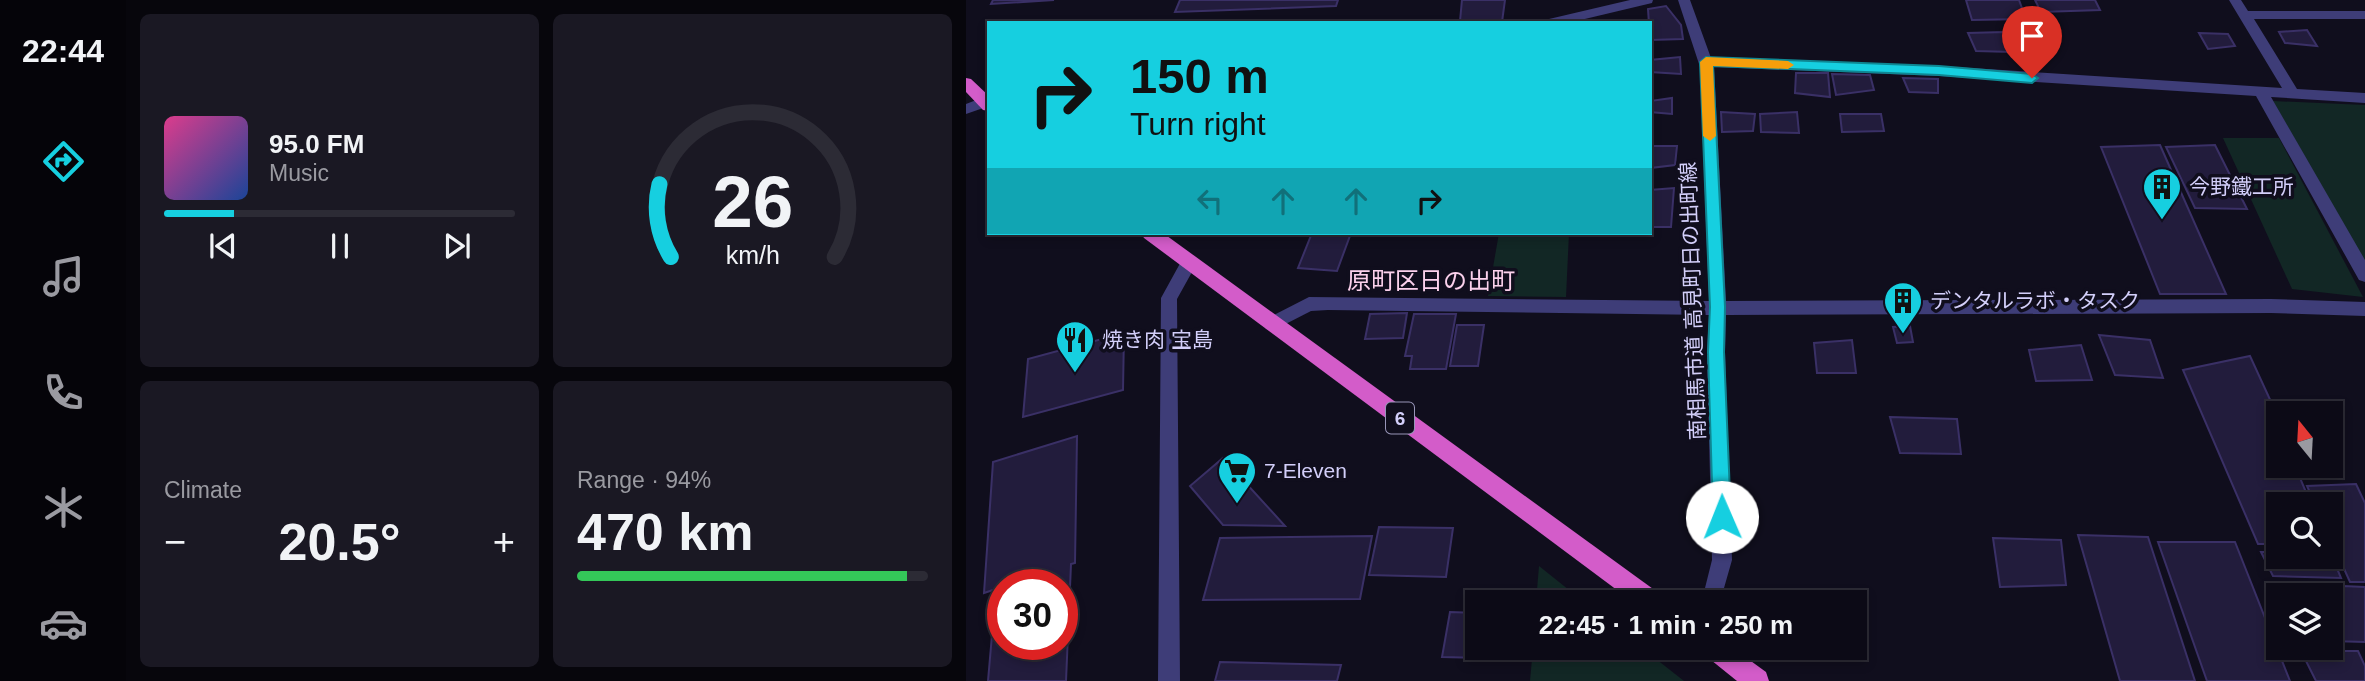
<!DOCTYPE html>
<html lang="en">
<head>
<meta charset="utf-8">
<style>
	body { margin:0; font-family:Arial,"Noto Sans JP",sans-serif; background:#1a1823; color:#f1f3f6; height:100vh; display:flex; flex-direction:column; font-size:26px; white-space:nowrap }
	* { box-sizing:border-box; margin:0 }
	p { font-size:23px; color:#9a9aa1 }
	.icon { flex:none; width:38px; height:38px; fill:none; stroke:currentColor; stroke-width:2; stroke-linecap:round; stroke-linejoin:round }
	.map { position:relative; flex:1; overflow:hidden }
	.drawer { display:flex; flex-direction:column; gap:14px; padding:14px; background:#07060c; width:840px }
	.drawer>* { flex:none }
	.banner { position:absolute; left:21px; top:21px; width:665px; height:214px; border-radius:0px; box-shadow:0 4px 10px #0003,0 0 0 2px #2c2b35; background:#16cfe0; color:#111; overflow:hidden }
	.needle { width:46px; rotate:342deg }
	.controls { position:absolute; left:1300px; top:401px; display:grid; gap:14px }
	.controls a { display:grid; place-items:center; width:77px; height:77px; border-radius:0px; background:#0c0a16; box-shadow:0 4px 10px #0003,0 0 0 2px #2c2b35; font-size:35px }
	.speed { position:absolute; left:21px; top:569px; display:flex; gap:14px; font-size:35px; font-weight:700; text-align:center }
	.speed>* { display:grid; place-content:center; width:91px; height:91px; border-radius:50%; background:#0c0a16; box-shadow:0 4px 10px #0003,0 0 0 2px #2c2b35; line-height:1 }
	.speed .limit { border:10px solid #d22; background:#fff; color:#111 }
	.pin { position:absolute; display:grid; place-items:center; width:60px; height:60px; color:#fff; margin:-72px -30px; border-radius:50% 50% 50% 0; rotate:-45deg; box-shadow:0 0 7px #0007 }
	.pin .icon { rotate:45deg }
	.me { position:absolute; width:77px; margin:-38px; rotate:359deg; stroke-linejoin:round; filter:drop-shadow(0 0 5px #0008) }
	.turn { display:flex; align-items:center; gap:24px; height:147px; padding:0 28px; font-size:32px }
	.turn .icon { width:91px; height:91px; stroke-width:2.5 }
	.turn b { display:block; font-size:49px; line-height:60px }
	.lanes { display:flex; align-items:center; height:66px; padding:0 28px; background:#0003; justify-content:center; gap:35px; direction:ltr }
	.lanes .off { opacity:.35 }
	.big { font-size:52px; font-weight:700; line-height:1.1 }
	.drawer .widget { flex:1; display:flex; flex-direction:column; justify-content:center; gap:10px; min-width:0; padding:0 24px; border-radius:10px; background:#1a1823 }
	.drawer .dial { align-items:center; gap:0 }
	.dial svg { height:182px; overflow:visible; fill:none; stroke:#2c2b35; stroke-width:7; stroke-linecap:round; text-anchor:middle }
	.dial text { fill:#f1f3f6; stroke:none }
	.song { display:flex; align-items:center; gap:21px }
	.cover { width:84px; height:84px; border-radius:10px; background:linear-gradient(135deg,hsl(330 70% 55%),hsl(220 70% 35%)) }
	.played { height:7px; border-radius:4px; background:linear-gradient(90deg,#16cfe0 20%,#2c2b35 20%) }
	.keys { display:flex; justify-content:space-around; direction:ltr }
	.heat { display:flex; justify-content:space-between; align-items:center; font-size:38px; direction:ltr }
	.charge { height:10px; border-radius:5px; background:linear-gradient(90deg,#34c759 94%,#2c2b35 0) }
	.drawer .tiles { flex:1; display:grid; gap:14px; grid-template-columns:repeat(2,1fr) }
	.trip { position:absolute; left:499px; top:590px; width:402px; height:70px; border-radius:0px; background:#0c0a16; box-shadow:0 4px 10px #0003,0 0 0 2px #2c2b35; font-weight:700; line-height:70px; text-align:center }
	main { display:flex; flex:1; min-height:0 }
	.tabs { display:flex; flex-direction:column; width:126px; justify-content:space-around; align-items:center; background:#050409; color:#9a9aa1 }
	.tabs .icon { width:49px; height:49px }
	.tabs .selected { color:#16cfe0 }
	.tabs b { font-size:32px; color:#f1f3f6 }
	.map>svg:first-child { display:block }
	.green { fill:#122725 }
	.building { fill:#221c3c; stroke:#3a3066; stroke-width:2; fill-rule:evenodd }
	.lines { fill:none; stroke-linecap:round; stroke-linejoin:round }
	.minor { fill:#3e3d78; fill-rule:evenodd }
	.trunk { fill:#d35cc9; fill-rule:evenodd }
	.route { fill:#16cfe0; stroke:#0e8792; stroke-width:2 }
	.slow { fill:#f59e0b }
	.labels { text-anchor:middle; stroke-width:7; stroke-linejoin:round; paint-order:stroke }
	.shield { fill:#100e1d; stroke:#9895b8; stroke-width:2 }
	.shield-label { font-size:19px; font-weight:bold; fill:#d3cffa }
	.poi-label { font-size:21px; fill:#d3cffa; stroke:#100e1d; text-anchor:start }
	.street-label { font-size:21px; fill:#d3cffa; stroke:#100e1d }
	.quarter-label { font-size:24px; fill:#fbd1ec; stroke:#100e1d }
</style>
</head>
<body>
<main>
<nav class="tabs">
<b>22:44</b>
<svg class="icon selected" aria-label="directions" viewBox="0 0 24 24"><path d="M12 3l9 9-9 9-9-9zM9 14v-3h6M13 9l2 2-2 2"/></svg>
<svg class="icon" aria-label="music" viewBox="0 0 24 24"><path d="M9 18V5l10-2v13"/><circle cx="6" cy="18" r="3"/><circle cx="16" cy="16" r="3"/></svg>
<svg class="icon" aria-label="phone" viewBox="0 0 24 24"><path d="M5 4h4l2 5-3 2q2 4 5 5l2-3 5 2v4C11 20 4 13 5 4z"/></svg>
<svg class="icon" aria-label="climate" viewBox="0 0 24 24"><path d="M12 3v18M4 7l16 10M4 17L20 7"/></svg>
<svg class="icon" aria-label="car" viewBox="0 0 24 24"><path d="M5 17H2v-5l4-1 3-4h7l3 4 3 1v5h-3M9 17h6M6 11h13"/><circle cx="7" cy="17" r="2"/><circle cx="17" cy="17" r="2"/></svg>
</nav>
<section class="drawer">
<div class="tiles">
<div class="widget">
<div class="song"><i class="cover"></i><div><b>95.0 FM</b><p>Music</p></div></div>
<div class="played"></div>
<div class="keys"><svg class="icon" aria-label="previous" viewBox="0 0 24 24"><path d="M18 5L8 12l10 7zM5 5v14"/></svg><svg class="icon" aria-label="pause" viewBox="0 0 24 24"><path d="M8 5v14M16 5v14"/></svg><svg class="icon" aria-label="next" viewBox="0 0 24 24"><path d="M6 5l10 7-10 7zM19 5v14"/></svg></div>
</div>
<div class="widget dial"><svg viewBox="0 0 100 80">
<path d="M14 69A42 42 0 1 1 86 69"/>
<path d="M14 69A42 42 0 0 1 9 37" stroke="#16cfe0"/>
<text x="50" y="56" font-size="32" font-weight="700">26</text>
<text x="50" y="72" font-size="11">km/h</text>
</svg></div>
<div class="widget"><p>Climate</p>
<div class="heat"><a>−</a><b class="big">20.5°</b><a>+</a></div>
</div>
<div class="widget"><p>Range · 94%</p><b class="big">470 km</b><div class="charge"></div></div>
</div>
</section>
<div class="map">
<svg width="1399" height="681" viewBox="0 0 1399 681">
	<rect width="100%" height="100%" fill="#100e1d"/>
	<g class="green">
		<path d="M1307 101 1399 105V262Z"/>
		<path d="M1257 138H1313L1397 297 1326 289Z"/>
		<path d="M533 233H603L600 297 522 296Z"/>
		<path d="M573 566 618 602H570Z"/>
		<path d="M567 648H676L718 681H564Z"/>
	</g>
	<g class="building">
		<path d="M27 0H88L25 4Z"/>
		<path d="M214 0H372L370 6 209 12Z"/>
		<path d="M496 0H539L536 22 494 21Z"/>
		<path d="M1000 0H1053L1060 19 1006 20Z"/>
		<path d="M1069 0H1129L1134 10 1075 12Z"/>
		<path d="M700 6 715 25 717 39 684 40 682 9Z"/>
		<path d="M1341 30 1351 46 1319 43 1313 32Z"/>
		<path d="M1038 32 1046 52 1010 51 1002 33Z"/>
		<path d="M1233 33 1262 34 1269 46 1242 49Z"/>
		<path d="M714 57 715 74 684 72V60Z"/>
		<path d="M830 73H862L864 97 829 93Z"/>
		<path d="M866 74 904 75 908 90 870 95Z"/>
		<path d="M937 78 972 79V93L943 92Z"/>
		<path d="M706 98V114L684 112V101Z"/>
		<path d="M755 112 789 114 787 131 756 132Z"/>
		<path d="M831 112 833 133 795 132 794 114Z"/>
		<path d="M874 114H915L918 131 876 132Z"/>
		<path d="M1194 145 1260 294H1194L1135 147Z"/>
		<path d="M1249 145 1281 209 1229 208 1200 147Z"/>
		<path d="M684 146H711L709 165 684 168Z"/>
		<path d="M708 188 705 227H684V190Z"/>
		<path d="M346 233H385L371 271 332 268Z"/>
		<path d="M441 313 437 338 399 339 404 314Z"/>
		<path d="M448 314H490L480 369H444L446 356H439Z"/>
		<path d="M491 325H518L512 366H484Z"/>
		<path d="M944 326 947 342 931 343 927 327Z"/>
		<path d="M158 333 157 390 57 417 62 359Z"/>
		<path d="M1133 335 1184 340 1197 378 1149 375Z"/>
		<path d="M886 340 890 373H851L848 343Z"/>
		<path d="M1115 345 1126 380 1070 381 1063 350Z"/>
		<path d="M1284 356 1312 417V466H1336L1342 478H1334L1345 504H1312V544H1292L1217 370Z"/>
		<path d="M924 417 991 419 995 454 934 453Z"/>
		<path d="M111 436 109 563 105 564 100 681H22L30 589 18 593 27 462ZM37 584H96V644H37Z"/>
		<path d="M257 458 319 526 257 525 224 486Z"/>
		<path d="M1390 484 1399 503V582H1384L1365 540V504H1349L1341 486Z"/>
		<path d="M413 527 487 528 480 577 403 575Z"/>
		<path d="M1112 535 1182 537 1229 681H1154Z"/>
		<path d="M406 536 394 599 237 600 254 538Z"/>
		<path d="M1027 538 1095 540 1100 585 1034 587Z"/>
		<path d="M1192 542H1269L1324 681H1241Z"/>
		<path d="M1295 552H1312V556H1365V554L1375 578 1307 576Z"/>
		<path d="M1377 586 1399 587V642L1365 641V595H1312V611L1303 587Z"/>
		<path d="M484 612 511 613V648H563L562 659 476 657Z"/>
		<path d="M1335 651H1392L1399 666V681H1350Z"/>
		<path d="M254 662 375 665 371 681H249Z"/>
	</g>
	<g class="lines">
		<g class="minor">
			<path d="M664 0H687L686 3 602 23H577L583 19Z"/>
			<path d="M712 0H724L745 58 973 66 1316 88 1263 0H1275L1282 11H1399V19H1288L1331 89 1399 93V103L1305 97 1399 260V282L1393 280 1290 96 973 76 748 67 760 301 1305 299 1399 302V316L1305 313 760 315 759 352 766 560 754 602H732L739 588 746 560 741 352 743 315 362 310 345 311 306 331 300 329 297 324 300 319 343 297 743 301 734 67Z"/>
			<path d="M18 97 23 98V106L0 114V104Z"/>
			<path d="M223 256 229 258 231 263 211 299 214 681H192L195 298 217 258Z"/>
		</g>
		<g class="trunk">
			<path d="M0 78 5 79 23 96V111L17 110 0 92Z"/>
			<path d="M175 233H197L694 594 698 602H667L178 238Z"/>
			<path d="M736 648H767L800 672 803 681H771L740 656Z"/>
		</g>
	</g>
	<path class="route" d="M740 57 973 66 1066 74 1072 78 1066 83 973 75 747 66 759 307 758 352 765 517 762 523 756 526 750 523 747 517 742 352 744 307 734 62Z"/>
	<path class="slow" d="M740 57 822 61 828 65 822 69 747 66 750 136 744 141 737 136 734 62Z"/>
	<defs>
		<symbol id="building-pin" viewBox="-11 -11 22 30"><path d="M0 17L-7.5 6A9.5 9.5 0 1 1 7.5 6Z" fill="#16cfe0" stroke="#100e1d"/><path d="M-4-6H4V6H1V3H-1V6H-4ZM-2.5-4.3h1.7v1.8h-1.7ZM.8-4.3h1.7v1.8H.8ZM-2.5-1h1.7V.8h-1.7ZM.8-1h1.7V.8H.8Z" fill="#111"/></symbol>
		<symbol id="restaurant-pin" viewBox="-11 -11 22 30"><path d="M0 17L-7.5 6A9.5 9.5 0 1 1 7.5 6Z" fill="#16cfe0" stroke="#100e1d"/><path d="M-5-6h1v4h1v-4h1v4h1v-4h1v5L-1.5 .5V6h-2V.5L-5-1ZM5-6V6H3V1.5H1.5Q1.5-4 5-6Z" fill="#111"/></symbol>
		<symbol id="supermarket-pin" viewBox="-11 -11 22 30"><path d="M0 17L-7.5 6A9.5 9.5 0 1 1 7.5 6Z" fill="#16cfe0" stroke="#100e1d"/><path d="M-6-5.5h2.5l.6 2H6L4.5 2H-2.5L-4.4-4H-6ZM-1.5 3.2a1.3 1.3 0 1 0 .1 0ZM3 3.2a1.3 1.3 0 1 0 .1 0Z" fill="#111"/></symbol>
	</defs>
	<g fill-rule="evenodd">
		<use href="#building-pin" x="1174" y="165" width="44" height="60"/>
		<use href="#building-pin" x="915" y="279" width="44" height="60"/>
		<use href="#restaurant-pin" x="87" y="318" width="44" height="60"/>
		<use href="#supermarket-pin" x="249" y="449" width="44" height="60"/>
	</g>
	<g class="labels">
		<rect class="shield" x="420" y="402.5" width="28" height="31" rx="5"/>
		<g class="shield-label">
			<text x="434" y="425">6</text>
		</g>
		<g class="poi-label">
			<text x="1223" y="194">今野鐵工所</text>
			<text x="964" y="308">デンタルラボ・タスク</text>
			<text x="136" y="347">焼き肉 宝島</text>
			<text x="298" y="478">7-Eleven</text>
		</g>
		<g class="street-label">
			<text transform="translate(727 301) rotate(-92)" y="7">南相馬市道 高見町日の出町線</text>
		</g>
		<g class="quarter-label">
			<text x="465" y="289">原町区日の出町</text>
		</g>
	</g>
</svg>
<div class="controls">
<a><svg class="needle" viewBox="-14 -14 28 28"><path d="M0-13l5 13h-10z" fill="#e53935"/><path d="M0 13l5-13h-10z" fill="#9a9aa1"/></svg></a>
<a><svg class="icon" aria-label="search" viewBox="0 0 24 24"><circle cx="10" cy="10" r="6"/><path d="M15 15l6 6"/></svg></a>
<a><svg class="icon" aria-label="layers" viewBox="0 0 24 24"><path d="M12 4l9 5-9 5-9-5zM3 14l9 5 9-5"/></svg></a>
</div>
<div class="speed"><div class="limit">30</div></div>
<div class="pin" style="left:1066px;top:78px;background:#d93025"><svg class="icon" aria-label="arrive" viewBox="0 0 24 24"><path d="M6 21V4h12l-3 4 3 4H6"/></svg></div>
<svg class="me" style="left:756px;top:517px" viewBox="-20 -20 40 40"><circle r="19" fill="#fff"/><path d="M0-13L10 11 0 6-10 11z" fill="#16cfe0"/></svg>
<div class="trip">22:45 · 1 min · 250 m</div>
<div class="banner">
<div class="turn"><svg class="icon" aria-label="right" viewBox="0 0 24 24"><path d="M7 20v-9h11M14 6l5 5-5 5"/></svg><div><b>150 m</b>Turn right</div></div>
<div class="lanes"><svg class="icon off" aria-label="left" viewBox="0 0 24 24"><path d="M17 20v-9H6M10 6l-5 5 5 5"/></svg><svg class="icon off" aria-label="ahead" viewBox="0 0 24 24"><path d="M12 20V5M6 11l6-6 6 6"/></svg><svg class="icon off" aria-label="ahead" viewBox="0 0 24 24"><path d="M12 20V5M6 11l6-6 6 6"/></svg><svg class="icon" aria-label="right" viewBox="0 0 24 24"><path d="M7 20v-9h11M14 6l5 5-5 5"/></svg></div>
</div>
</div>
</main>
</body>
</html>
